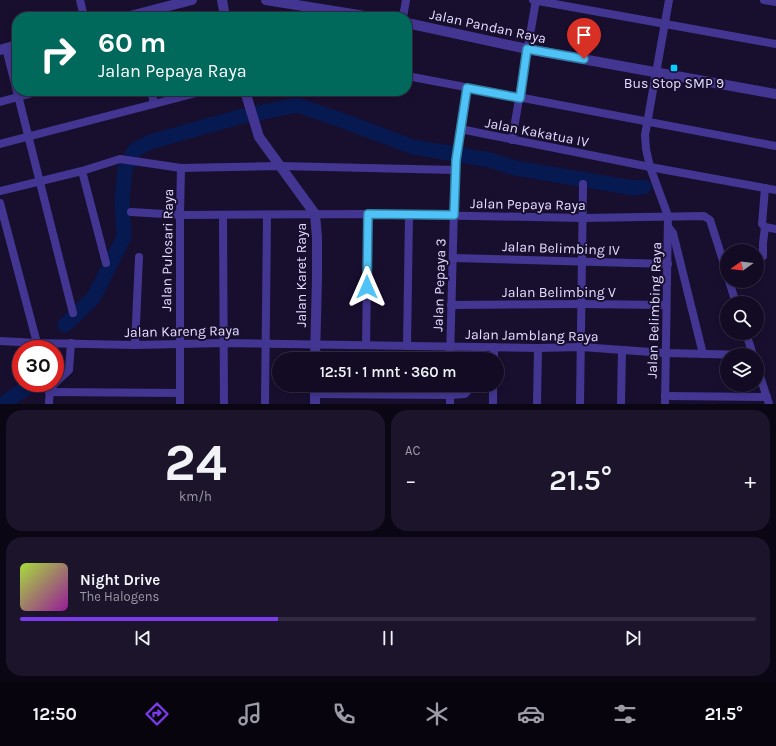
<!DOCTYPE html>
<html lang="id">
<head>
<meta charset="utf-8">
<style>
	body { margin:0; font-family:Karla,sans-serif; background:#1b142b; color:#f1f3f6; height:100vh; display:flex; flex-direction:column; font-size:15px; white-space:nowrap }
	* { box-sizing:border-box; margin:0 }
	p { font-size:13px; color:#9c9ba6 }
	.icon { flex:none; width:22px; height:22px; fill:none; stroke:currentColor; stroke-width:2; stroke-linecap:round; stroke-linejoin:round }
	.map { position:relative; height:404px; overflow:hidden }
	.panel { display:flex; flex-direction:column; gap:6px; padding:6px; background:#0a0613; flex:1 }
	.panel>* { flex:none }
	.top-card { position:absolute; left:12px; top:12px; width:400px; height:84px; border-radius:16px; box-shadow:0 2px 6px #0003,0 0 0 1px #312b41; background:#00695c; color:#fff; overflow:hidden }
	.needle { width:26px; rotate:256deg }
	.fabs { position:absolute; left:720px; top:244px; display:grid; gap:8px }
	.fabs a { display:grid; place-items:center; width:44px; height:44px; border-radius:50%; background:#120b23; box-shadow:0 2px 6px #0003,0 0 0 1px #312b41; font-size:20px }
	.speed { position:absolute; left:12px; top:340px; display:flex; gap:8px; font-size:20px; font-weight:700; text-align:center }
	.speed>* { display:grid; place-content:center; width:52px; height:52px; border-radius:50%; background:#120b23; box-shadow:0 2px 6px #0003,0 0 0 1px #312b41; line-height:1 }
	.speed .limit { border:6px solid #d22; background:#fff; color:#111 }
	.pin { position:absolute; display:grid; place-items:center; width:34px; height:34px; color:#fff; margin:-41px -17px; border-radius:50% 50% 50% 0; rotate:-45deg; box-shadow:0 0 4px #0007 }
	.pin .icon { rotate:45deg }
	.me { position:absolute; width:44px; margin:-22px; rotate:0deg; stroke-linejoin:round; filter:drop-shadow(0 0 3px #0008) }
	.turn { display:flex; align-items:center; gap:14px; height:84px; padding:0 20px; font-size:18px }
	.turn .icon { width:52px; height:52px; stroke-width:2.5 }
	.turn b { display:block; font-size:28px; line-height:34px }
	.big { font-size:30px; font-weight:600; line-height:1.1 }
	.panel .widget { flex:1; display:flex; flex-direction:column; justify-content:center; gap:6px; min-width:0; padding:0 14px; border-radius:16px; background:#1b142b }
	.panel .dial { align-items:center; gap:0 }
	.dial b { font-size:52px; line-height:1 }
	.song { display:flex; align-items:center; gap:12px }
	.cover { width:48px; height:48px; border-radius:6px; background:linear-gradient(135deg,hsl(80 70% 55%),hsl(300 70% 35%)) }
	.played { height:4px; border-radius:2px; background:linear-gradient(90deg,#7c3aed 35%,#312b41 35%) }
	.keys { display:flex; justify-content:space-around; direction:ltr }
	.heat { display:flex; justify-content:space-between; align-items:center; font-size:22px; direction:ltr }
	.panel .tiles { flex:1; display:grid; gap:6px; grid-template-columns:1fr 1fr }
	.widget:last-child { grid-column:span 2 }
	.trip { position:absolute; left:272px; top:352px; width:232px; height:40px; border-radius:20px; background:#120b23; box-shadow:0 2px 6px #0003,0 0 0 1px #312b41; font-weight:600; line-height:40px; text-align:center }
	.dock { display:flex; height:64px; justify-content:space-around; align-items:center; background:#07040e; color:#9c9ba6 }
	.dock .icon { width:28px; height:28px }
	.dock .on { color:#7c3aed }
	.dock b { font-size:18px; color:#f1f3f6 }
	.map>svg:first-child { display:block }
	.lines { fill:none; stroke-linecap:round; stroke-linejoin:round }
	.river { stroke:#061951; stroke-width:15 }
	.minor { stroke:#433692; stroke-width:8 }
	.tertiary { stroke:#433692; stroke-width:10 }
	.route-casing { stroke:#337fa1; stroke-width:10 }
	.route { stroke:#4fc3f7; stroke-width:7 }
	.poi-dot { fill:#09cdff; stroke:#180f2f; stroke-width:1.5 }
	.labels { text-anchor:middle; stroke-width:4; stroke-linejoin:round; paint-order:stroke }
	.street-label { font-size:14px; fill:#e4ddff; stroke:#180f2f }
	.poi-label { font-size:14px; fill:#e4ddff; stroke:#180f2f }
</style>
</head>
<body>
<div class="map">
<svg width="776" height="404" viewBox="0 0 776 404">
	<rect width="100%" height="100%" fill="#180f2f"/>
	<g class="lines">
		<g class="river">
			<path d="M65 325 94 297 124 237 122 201 125 169 135 150 150 142 239 117 297 105 341 120 413 147 490 160 515 168 633 188 644 187"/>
			<path d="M3 404 33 383"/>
		</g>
		<g class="minor">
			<path d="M80 0 84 17"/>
			<path d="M533 0 776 44"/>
			<path d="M764 0 776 2"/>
			<path d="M403 17 406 0"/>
			<path d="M6 48 73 313"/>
			<path d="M407 76 776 146"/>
			<path d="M467 89 460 129 650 167 776 190"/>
			<path d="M151 91 154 103"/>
			<path d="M0 102 40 91"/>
			<path d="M512 140 536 0"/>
			<path d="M0 144 204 91"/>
			<path d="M82 171 106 263"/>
			<path d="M765 188 762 224 765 227 776 229"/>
			<path d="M0 191 82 171 120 159 181 168 280 166 455 170"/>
			<path d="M0 203 37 343"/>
			<path d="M131 212 180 215 368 214 583 218 704 216 710 220 727 273"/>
			<path d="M223 215 224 404"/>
			<path d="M669 228 673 233 703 354"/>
			<path d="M763 256V243L765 227"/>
			<path d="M454 258 668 264"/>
			<path d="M729 281 736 303"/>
			<path d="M451 305 581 304 666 305"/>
			<path d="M746 333 753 355"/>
			<path d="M0 341 37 343 135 345 224 343 538 348 581 347 665 353 749 355"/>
			<path d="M135 345 139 257"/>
			<path d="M366 345 368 214"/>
			<path d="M407 346 409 215"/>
			<path d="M450 359 455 170 460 129"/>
			<path d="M494 359V347"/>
			<path d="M757 367 769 404"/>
			<path d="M49 392 180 393"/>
			<path d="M315 394 450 395 465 394 470 388"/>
			<path d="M665 396 767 397"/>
			<path d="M49 404C49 383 55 384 69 370L71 343"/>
			<path d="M180 404V215L181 168"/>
			<path d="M265 404 267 216"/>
			<path d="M450 404V385"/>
			<path d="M493 404V385"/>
			<path d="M537 404 538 348"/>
			<path d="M580 404 583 184"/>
			<path d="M621 404 622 350"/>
			<path d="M665 404 668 216 650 167 646 149 645 135 669 0"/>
		</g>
		<g class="tertiary">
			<path d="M222 0 225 17"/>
			<path d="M266 0 371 17"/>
			<path d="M126 17 192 0"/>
			<path d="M407 23 527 49 776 94"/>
			<path d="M0 50 17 45"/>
			<path d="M245 91 259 137 315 214 317 238V277L315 359"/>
			<path d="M315 385V404"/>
		</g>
	</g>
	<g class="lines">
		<defs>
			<path id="route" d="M367 287 368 214 454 215 456 160 467 88 520 98 527 49 584 59"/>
		</defs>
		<use href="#route" class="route-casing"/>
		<use href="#route" class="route"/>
	</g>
	<rect class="poi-dot" x="670" y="64" width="8" height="8" rx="2"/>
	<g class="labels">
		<g class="street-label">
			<text transform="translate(488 26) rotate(12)" y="5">Jalan Pandan Raya</text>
			<text transform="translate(537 132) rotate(11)" y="5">Jalan Kakatua IV</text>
			<text transform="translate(528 204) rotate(1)" y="5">Jalan Pepaya Raya</text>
			<text transform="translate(561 248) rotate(2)" y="5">Jalan Belimbing IV</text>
			<text transform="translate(167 250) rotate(-89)" y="5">Jalan Pulosari Raya</text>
			<text transform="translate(301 275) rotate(-90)" y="5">Jalan Karet Raya</text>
			<text transform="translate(439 285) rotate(-88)" y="5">Jalan Pepaya 3</text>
			<text x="559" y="297">Jalan Belimbing V</text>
			<text transform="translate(654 310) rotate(-88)" y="5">Jalan Belimbing Raya</text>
			<text transform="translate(182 331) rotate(-1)" y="5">Jalan Kareng Raya</text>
			<text transform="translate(532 335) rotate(1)" y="5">Jalan Jamblang Raya</text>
		</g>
		<g class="poi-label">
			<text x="674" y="88">Bus Stop SMP 9</text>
		</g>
	</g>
</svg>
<div class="fabs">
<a><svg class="needle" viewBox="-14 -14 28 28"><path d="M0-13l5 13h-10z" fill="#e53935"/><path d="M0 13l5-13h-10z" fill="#9c9ba6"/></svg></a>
<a><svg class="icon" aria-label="search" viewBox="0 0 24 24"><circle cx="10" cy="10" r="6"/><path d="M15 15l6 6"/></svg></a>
<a><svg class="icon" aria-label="layers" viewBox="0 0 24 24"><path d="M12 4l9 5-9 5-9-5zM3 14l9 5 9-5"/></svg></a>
</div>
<div class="speed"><div class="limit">30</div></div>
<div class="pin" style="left:584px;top:59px;background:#d93025"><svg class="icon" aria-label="arrive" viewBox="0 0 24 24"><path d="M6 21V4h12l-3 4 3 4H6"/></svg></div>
<svg class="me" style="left:367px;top:287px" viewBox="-20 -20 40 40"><path d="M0-17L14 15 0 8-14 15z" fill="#4fc3f7" stroke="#fff" stroke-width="4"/></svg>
<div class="trip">12:51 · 1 mnt · 360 m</div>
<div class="top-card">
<div class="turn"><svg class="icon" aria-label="right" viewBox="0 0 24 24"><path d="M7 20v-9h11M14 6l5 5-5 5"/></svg><div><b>60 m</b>Jalan Pepaya Raya</div></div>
</div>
</div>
<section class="panel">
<div class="tiles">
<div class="widget dial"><b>24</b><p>km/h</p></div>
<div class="widget"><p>AC</p>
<div class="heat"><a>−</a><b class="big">21.5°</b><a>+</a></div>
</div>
<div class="widget">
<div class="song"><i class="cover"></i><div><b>Night Drive</b><p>The Halogens</p></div></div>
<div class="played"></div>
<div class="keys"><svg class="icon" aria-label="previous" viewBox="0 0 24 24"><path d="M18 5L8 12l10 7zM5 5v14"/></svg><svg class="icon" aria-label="pause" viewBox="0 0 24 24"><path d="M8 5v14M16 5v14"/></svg><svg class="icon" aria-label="next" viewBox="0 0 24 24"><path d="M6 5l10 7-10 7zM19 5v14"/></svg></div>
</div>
</div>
</section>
<nav class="dock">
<b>12:50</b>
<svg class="icon on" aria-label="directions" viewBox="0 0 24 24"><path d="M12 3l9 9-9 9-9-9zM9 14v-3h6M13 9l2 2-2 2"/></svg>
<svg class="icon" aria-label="music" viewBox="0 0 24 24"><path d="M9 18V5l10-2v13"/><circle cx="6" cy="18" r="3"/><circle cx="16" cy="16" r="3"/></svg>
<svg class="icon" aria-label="phone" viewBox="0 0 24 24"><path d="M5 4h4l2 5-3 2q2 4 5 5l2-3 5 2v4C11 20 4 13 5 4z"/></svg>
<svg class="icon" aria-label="climate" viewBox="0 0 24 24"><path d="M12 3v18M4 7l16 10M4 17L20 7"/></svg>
<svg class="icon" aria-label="car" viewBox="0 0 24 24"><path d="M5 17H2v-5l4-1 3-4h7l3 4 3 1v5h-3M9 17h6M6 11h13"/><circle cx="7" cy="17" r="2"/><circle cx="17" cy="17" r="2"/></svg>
<svg class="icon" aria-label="filters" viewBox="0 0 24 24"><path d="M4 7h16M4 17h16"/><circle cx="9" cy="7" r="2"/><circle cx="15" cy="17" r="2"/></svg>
<b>21.5°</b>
</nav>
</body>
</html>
